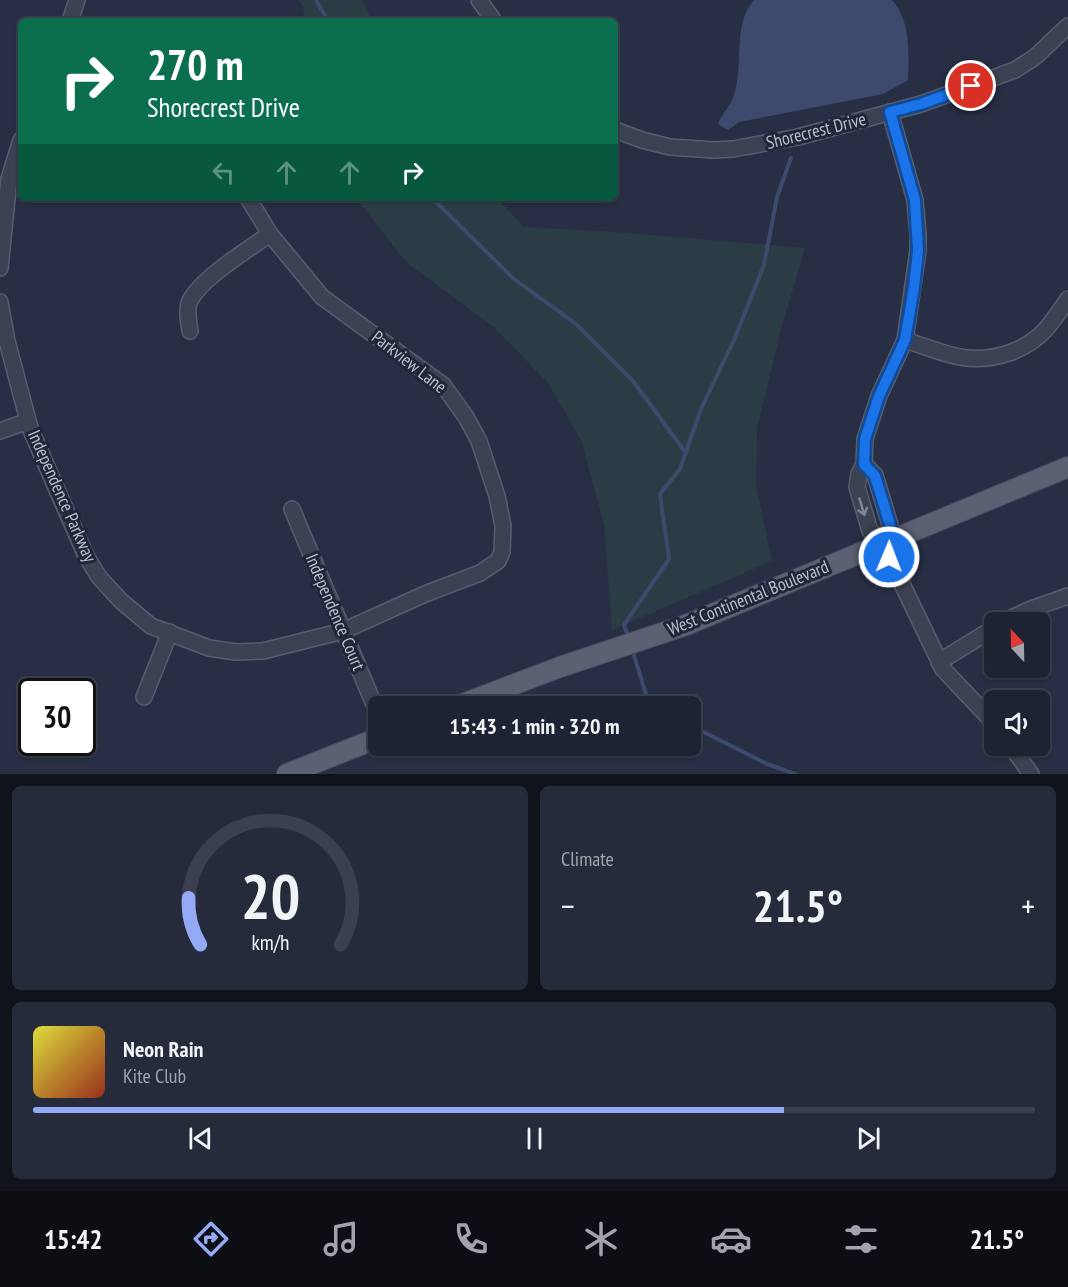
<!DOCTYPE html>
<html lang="en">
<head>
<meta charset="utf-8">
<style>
	body { margin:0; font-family:"PT Sans Narrow",sans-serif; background:#262b3b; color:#f1f3f6; height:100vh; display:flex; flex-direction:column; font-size:22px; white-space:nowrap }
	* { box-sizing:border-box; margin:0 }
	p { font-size:20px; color:#a1a4ac }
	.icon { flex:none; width:33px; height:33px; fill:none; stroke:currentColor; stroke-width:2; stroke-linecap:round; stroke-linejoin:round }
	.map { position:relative; height:774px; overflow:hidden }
	.sheet { display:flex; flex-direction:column; gap:12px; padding:12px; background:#10131c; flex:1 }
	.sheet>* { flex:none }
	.top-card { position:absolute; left:18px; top:18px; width:600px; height:183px; border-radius:9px; box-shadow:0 2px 4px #0004,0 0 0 2px #3c404e; background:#0b6e4f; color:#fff; overflow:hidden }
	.needle { width:39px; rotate:338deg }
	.buttons { position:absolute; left:984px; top:612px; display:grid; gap:12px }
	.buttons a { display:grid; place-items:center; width:66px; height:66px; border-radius:9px; background:#1e2333; box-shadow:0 2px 4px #0004,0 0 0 2px #3c404e; font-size:30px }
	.speed { position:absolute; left:18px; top:678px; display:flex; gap:12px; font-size:30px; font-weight:700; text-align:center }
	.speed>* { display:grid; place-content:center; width:78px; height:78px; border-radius:50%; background:#1e2333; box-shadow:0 2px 4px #0004,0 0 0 2px #3c404e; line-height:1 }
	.speed .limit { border:3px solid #111; border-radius:9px; background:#fff; color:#111 }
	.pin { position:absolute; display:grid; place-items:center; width:51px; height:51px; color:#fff; margin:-26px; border:3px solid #fff; border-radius:50%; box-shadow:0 2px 6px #0007 }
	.me { position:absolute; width:66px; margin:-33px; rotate:1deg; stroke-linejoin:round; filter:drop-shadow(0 0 4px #0008) }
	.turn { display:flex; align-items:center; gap:21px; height:126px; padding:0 30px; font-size:27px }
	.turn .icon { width:78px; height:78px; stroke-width:2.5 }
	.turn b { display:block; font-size:42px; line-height:51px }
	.lanes { display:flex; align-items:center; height:57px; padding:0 30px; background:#0003; justify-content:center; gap:30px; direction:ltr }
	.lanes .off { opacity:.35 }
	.big { font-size:45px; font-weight:700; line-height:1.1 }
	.sheet .card { flex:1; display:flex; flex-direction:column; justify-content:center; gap:9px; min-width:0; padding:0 21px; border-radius:9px; background:#262b3b }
	.sheet .dial { align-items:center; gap:0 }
	.dial svg { height:156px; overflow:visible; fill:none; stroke:#3c404e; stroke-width:7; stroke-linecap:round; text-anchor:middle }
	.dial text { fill:#f1f3f6; stroke:none }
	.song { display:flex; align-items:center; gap:18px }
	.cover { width:72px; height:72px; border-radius:9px; background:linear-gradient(135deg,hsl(60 70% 55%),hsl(10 70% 35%)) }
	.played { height:6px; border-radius:3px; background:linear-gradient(90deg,#95aaf7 75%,#3c404e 75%) }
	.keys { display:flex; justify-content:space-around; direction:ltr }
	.heat { display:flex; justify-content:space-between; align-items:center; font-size:33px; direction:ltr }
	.sheet .tiles { flex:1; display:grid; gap:12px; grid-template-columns:1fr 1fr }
	.card:last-child { grid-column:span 2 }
	.trip { position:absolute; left:368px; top:696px; width:333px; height:60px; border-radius:9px; background:#1e2333; box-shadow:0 2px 4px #0004,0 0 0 2px #3c404e; font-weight:700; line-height:60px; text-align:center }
	.tab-bar { display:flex; height:96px; justify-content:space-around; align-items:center; background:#0c0e14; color:#a1a4ac }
	.tab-bar .icon { width:42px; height:42px }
	.tab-bar .active { color:#95aaf7 }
	.tab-bar b { font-size:27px; color:#f1f3f6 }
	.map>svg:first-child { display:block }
	.green { fill:#2a3d45 }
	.water { fill:#3e4a6d }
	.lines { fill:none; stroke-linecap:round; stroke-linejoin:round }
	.stream { stroke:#3e4a6d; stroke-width:4 }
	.minor-casing { stroke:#585d6e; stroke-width:18 }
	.major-casing { stroke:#464b5d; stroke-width:22 }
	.minor { stroke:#3c4253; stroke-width:15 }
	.major { stroke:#5b6173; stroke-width:20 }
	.oneway { stroke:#818696 }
	.route-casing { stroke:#114b97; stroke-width:15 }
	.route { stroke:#1a73e8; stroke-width:10 }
	.labels { text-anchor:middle; stroke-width:6; stroke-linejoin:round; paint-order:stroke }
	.street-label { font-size:18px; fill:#babecd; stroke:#212739 }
</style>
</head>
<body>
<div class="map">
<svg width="1068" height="774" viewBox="0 0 1068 774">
	<rect width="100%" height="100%" fill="#282f44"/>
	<g class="green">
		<path d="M298 0H362L372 21H305L303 7Z"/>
		<path d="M356 198H497L523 227 616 232 805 248 781 329 757 429 756 485 772 561 612 630 604 524 581 440 548 383 495 328 406 262Z"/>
	</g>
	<path class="water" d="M754 0H892C911 21 909 54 908 80L883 94 739 122 728 130 718 124C722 113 731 105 734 95 744 66 732 24 754 0Z"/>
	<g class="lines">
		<g class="stream">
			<path d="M316 0 328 21"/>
			<path d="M432 198 514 279 576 324 633 381 686 453"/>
			<path d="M629 639 624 625 669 559 660 494 680 469 701 409 734 340 764 265 777 197 791 158"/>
			<path d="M632 649 649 704 654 706"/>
			<path d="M690 725 767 764 795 774"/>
		</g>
		<defs>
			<g id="minor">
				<path d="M479 0 494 21"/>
				<path d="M70 21 77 0"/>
				<path d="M615 130 642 140 670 147 713 150 733 149 798 137 921 104 1015 70 1035 57 1068 26"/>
				<path d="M0 268 9 179 21 140"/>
				<path d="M0 302 7 341 30 428 86 556 99 577 121 601 151 626 209 648 236 652 263 651 343 631 425 594 480 573 498 561 502 552 503 526 497 496 479 441 466 417 443 385 322 297 270 234 248 198"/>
				<path d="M190 331C189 322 186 312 189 303 198 280 249 249 270 234"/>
				<path d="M905 340C925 346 947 356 967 358 996 361 1027 350 1046 329 1054 320 1061 309 1068 299"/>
				<path d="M0 431 28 421"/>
				<path d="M864 464 875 475 890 525 887 542 889 557 943 669 994 723"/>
				<path d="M292 509 378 714"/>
				<path d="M887 542 870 531 857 487 859 474 864 464 865 439 879 396 905 340 918 251V234L915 200 890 112"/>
				<path d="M1003 622 1031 609 1068 596"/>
				<path d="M939 662 994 628"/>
				<path d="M144 697 170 632"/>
				<path d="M1011 746 1031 774"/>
			</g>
			<g id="major">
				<path d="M457 706 560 667 686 625 1068 467"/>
				<path d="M287 774 378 738"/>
			</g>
		</defs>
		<use href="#minor" class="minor-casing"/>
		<use href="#major" class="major-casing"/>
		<use href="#minor" class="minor"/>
		<use href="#major" class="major"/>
	</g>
	<defs><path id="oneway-shaft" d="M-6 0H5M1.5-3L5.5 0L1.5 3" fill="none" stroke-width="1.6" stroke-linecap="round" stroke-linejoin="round" transform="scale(1.5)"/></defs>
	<use class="oneway" href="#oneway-shaft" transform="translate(862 507) rotate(73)"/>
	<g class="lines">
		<defs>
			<path id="route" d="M889 557 887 542 890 525 875 476 864 464 865 439 879 396 905 340 914 287 918 251 915 200 890 112 921 104 971 86"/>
		</defs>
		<use href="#route" class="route-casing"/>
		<use href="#route" class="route"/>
	</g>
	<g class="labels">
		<g class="street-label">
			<text transform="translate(816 131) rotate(-14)" y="6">Shorecrest Drive</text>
			<text transform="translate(409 362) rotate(38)" y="6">Parkview Lane</text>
			<text transform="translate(62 496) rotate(66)" y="6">Independence Parkway</text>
			<text transform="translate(748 598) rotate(-22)" y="6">West Continental Boulevard</text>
			<text transform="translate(335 612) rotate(67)" y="6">Independence Court</text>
		</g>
	</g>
</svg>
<div class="buttons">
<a><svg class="needle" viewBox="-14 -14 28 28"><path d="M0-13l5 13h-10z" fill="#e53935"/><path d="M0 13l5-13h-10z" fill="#a1a4ac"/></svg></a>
<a><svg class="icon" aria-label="sound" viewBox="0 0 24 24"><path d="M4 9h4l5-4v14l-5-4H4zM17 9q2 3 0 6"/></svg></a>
</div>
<div class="speed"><div class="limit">30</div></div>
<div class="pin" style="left:971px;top:86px;background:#d93025"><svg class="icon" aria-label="arrive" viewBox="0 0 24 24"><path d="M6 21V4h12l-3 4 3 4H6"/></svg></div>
<svg class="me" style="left:889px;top:557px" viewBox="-20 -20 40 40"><circle r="17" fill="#1a73e8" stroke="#fff" stroke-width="3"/><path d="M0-11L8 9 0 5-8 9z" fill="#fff"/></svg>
<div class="trip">15:43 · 1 min · 320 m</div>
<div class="top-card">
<div class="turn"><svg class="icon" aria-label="right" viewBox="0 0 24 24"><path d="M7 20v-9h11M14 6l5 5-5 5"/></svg><div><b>270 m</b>Shorecrest Drive</div></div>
<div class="lanes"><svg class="icon off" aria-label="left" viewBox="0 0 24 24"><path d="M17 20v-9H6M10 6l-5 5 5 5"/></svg><svg class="icon off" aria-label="ahead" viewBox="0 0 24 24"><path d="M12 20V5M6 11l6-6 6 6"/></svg><svg class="icon off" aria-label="ahead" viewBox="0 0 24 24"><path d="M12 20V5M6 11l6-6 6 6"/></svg><svg class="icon" aria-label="right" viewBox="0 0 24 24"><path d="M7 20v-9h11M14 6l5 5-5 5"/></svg></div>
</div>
</div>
<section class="sheet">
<div class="tiles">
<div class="card dial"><svg viewBox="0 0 100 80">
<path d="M14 69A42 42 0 1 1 86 69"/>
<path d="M14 69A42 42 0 0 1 8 45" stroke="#95aaf7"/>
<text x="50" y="56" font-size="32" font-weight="700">20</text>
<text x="50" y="72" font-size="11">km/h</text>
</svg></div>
<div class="card"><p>Climate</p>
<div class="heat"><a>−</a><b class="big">21.5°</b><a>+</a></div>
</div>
<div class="card">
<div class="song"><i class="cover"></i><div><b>Neon Rain</b><p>Kite Club</p></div></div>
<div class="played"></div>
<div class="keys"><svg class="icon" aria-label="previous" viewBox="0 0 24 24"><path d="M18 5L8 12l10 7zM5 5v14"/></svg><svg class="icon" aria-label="pause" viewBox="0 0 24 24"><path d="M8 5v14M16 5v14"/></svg><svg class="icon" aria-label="next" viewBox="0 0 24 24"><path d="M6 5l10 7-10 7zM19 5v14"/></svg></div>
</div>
</div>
</section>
<nav class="tab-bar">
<b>15:42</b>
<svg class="icon active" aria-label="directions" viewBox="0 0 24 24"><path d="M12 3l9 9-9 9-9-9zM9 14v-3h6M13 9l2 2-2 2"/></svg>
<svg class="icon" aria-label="music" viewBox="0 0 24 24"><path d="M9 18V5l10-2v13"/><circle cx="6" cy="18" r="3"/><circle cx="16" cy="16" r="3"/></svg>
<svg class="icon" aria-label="phone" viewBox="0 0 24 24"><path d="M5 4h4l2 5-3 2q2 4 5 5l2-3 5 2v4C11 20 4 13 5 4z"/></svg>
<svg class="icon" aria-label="climate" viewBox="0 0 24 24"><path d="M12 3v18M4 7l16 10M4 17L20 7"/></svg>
<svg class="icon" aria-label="car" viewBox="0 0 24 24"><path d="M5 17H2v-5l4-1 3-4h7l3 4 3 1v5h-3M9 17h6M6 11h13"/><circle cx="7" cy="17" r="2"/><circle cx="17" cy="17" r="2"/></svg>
<svg class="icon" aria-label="filters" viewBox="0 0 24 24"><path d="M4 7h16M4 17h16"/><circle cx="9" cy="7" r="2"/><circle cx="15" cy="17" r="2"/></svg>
<b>21.5°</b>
</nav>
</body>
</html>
